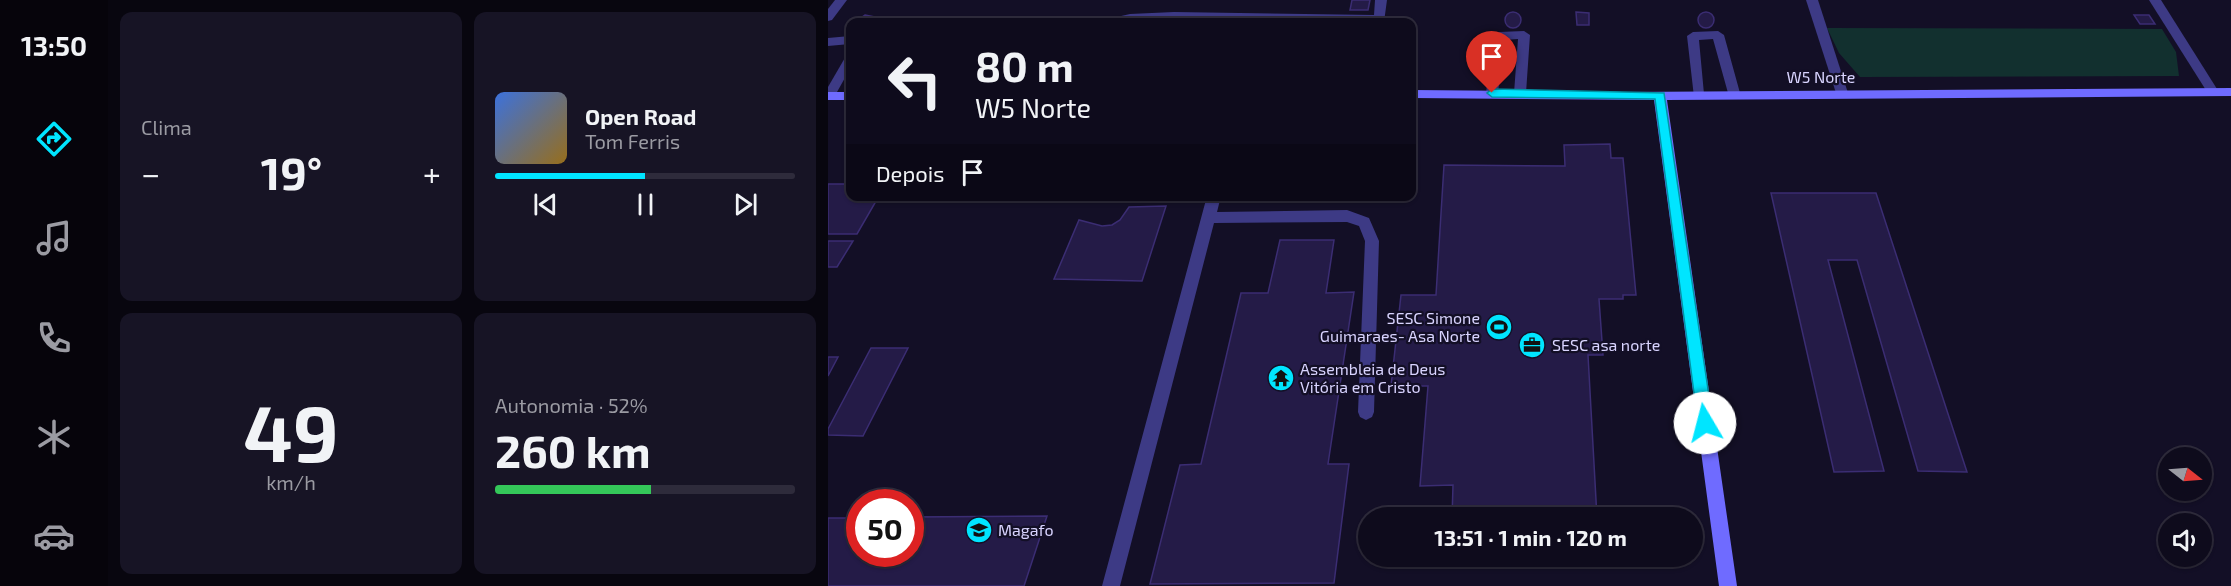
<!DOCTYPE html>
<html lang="pt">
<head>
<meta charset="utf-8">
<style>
	body { margin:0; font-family:"Exo 2",sans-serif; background:#171425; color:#f1f3f6; height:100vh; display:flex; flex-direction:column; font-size:22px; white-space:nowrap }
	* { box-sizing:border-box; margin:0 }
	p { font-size:20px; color:#9b9ba3 }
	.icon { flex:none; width:33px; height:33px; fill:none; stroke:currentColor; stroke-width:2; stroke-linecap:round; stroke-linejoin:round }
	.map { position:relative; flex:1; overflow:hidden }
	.sheet { display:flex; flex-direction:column; gap:12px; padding:12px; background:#08060f; width:720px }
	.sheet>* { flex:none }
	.top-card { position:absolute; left:18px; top:18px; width:570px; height:183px; border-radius:12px; box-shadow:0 2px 4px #0004,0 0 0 2px #2e2b3b; background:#0e0b1c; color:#f1f3f6; overflow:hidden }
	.needle { width:39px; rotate:107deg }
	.controls { position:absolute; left:1330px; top:447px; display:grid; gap:12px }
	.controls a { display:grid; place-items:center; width:54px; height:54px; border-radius:50%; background:#0e0b1c; box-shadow:0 2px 4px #0004,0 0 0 2px #2e2b3b; font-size:30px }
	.speed { position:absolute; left:18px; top:489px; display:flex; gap:12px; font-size:30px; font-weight:700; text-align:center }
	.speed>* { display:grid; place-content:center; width:78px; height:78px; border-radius:50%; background:#0e0b1c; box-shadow:0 2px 4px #0004,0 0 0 2px #2e2b3b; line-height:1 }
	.speed .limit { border:9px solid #d22; background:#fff; color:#111 }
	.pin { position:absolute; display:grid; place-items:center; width:51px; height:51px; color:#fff; margin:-62px -26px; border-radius:50% 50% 50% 0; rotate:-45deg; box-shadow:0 0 6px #0007 }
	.pin .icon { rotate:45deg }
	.me { position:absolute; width:66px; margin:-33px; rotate:352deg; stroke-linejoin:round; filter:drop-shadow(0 0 4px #0008) }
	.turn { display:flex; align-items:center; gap:21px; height:126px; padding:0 30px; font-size:27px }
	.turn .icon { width:78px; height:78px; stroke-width:2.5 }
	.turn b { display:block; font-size:42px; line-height:51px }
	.then { display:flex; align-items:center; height:57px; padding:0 30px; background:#0003; gap:12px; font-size:22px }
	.big { font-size:45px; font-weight:700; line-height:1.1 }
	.sheet .card { flex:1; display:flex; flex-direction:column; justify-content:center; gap:9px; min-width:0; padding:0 21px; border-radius:12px; background:#171425 }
	.sheet .dial { align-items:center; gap:0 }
	.dial b { font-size:78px; line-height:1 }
	.song { display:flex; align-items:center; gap:18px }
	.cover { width:72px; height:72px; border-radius:9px; background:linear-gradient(135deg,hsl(220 70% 55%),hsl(40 70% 35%)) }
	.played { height:6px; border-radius:3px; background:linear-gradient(90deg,#00e5ff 50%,#2e2b3b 50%) }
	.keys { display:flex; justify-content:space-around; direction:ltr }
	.heat { display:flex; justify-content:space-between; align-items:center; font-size:33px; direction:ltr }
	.charge { height:9px; border-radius:4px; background:linear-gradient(90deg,#34c759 52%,#2e2b3b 0) }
	.sheet .tiles { flex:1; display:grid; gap:12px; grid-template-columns:repeat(2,1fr) }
	.trip { position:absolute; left:530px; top:507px; width:345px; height:60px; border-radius:30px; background:#0e0b1c; box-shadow:0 2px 4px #0004,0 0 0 2px #2e2b3b; font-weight:700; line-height:60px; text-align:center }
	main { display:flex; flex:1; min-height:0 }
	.tabs { display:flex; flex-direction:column; width:108px; justify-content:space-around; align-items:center; background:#06040b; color:#9b9ba3 }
	.tabs .icon { width:42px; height:42px }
	.tabs .current { color:#00e5ff }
	.tabs b { font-size:27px; color:#f1f3f6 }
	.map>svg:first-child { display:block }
	.green { fill:#12302f }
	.building { fill:#241b47; stroke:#3b2d73; stroke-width:1.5 }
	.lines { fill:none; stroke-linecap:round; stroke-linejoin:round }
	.service { fill:#3d3a85; fill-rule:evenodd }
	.secondary { fill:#6f6bff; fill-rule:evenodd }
	.route { fill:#00e5ff; stroke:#0095a6; stroke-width:1.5 }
	.labels { text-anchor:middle; stroke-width:4.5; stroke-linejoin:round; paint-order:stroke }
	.street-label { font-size:16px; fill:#d9d4ff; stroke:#130f26 }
	.poi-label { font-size:16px; fill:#d9d4ff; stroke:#130f26; text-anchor:start }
</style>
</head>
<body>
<main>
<nav class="tabs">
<b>13:50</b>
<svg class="icon current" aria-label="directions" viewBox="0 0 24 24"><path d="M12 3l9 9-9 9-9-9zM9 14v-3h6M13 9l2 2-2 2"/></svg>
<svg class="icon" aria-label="music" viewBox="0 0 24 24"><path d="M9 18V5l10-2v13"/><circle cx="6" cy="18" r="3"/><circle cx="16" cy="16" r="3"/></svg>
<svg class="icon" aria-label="phone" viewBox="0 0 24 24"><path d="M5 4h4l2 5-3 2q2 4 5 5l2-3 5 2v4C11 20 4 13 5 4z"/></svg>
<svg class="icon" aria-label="climate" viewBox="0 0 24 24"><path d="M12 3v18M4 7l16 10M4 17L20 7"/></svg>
<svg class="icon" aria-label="car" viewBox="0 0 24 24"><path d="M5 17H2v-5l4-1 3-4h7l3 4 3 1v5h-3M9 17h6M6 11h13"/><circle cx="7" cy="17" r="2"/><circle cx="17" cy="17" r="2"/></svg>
</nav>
<section class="sheet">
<div class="tiles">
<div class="card"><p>Clima</p>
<div class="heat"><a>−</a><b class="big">19°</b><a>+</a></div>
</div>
<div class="card">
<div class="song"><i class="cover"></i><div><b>Open Road</b><p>Tom Ferris</p></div></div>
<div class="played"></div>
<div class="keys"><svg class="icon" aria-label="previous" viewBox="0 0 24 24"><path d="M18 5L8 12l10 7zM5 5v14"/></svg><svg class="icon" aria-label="pause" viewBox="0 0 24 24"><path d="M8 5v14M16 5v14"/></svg><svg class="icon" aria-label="next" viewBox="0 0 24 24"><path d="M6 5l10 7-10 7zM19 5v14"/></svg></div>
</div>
<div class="card dial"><b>49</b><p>km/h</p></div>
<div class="card"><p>Autonomia · 52%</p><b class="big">260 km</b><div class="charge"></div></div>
</div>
</section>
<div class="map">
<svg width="1403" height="586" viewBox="0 0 1403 586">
	<rect width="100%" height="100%" fill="#130f26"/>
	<path class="green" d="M999 28 1334 29 1348 52 1351 76 1032 77 1011 53Z"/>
	<g class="building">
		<path d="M524 0H542L540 10H522Z"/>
		<circle cx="878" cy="20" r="8"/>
		<path d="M748 12 761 13V25H749Z"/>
		<circle cx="685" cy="20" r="8"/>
		<path d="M37 15 47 17 43 22H27Z"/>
		<path d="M1306 15H1321L1327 24H1312Z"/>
		<path d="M782 144 783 158H795L808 295H795V299H771L775 355H760L769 518H624L625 485 592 486 600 386H563L573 295H608L616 165 737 166 736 145Z"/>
		<path d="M0 184H22V196H51L29 234H0Z"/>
		<path d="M943 193H1048L1139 472 1090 471 1029 260H1000L1056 471 1006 472Z"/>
		<path d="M338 206 314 281 226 279 251 220 274 226 284 225 292 220 301 207Z"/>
		<path d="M452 240H506L498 293 526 292 500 464H521L506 583 322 584 352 465 373 464 413 293H440Z"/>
		<path d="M0 241H25L9 267H0Z"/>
		<path d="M43 348H80L35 436 0 435V429Z"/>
		<path d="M0 357H10L0 376Z"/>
		<path d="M219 516 196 586H0V518H32V554H82V517Z"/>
	</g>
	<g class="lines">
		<g class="service">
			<path d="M7 0H19L4 20 0 21V9Z"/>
			<path d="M547 0H559L556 22 346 20 278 22 280 19 302 14 346 12 546 15Z"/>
			<path d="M978 0H990L1020 93 1018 96H1010L1008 93Z"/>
			<path d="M1321 0H1333L1389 89V95H1381Z"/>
			<path d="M696 31 702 35 698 93 692 97 686 93 690 39 676 40 670 93 664 97 660 96 658 93 665 36 671 32Z"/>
			<path d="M890 31 896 35 912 93 906 97 900 93 885 39 871 40 876 94 870 98 866 97 859 36 865 32Z"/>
			<path d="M22 36V44L0 46V38Z"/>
			<path d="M22 55V69L5 99 0 100V87L18 56Z"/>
			<path d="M379 196H393L389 212 519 210 541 218 551 241 546 412 544 417 538 420 532 417 530 412 537 241 531 226 519 222 386 223 292 586H274Z"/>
		</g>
		<g class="secondary">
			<path d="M1403 88V96L839 100 909 586H891L826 100 584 98V90L796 92Z"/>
			<rect x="0" y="92" width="22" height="8"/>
		</g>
	</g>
	<path class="route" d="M664 89 836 93 885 423 883 428H872L870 423 827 99 664 97 659 93Z"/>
	<defs>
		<symbol id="stadium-disc" viewBox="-11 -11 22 22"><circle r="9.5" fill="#00e5ff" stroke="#130f26"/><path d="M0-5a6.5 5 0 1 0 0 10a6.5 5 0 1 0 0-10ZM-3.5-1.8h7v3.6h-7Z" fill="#111"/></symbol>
		<symbol id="office-disc" viewBox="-11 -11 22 22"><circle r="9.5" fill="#00e5ff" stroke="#130f26"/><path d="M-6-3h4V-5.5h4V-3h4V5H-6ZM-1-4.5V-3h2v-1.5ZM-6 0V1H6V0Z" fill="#111"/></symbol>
		<symbol id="temple-disc" viewBox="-11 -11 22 22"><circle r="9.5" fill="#00e5ff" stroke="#130f26"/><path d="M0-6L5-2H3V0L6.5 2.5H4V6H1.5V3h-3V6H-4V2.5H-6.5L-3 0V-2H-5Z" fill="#111"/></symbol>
		<symbol id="school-disc" viewBox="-11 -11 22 22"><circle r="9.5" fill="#00e5ff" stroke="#130f26"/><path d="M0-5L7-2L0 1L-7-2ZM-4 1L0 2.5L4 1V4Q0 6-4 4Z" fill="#111"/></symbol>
	</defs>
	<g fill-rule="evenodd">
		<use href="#stadium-disc" x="656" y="312" width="30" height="30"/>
		<use href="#office-disc" x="689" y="330" width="30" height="30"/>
		<use href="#temple-disc" x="438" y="363" width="30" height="30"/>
		<use href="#school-disc" x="136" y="515" width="30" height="30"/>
	</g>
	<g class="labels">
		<g class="street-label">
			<text x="993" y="83">W5 Norte</text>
		</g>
		<g class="poi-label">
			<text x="652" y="324" text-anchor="end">SESC Simone<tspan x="652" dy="18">Guimaraes- Asa Norte</tspan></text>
			<text x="724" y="351">SESC asa norte</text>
			<text x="472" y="375">Assembleia de Deus<tspan x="472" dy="18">Vitória em Cristo</tspan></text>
			<text x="170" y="536">Magafo</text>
		</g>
	</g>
</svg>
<div class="controls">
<a><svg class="needle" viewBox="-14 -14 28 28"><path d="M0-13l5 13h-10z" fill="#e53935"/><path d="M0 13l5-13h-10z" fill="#9b9ba3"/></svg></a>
<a><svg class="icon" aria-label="sound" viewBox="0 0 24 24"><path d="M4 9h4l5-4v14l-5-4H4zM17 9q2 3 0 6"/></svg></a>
</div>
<div class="speed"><div class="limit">50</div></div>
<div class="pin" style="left:664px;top:93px;background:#d93025"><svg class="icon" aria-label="arrive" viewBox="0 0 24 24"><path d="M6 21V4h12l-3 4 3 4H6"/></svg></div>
<svg class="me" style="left:877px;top:423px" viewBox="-20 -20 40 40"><circle r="19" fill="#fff"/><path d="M0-13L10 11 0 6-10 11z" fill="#00e5ff"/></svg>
<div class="trip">13:51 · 1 min · 120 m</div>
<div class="top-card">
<div class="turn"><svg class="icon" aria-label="left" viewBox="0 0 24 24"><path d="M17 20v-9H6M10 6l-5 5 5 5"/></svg><div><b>80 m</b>W5 Norte</div></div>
<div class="then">Depois<svg class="icon" aria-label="arrive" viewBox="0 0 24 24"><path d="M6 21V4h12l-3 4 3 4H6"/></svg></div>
</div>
</div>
</main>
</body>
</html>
